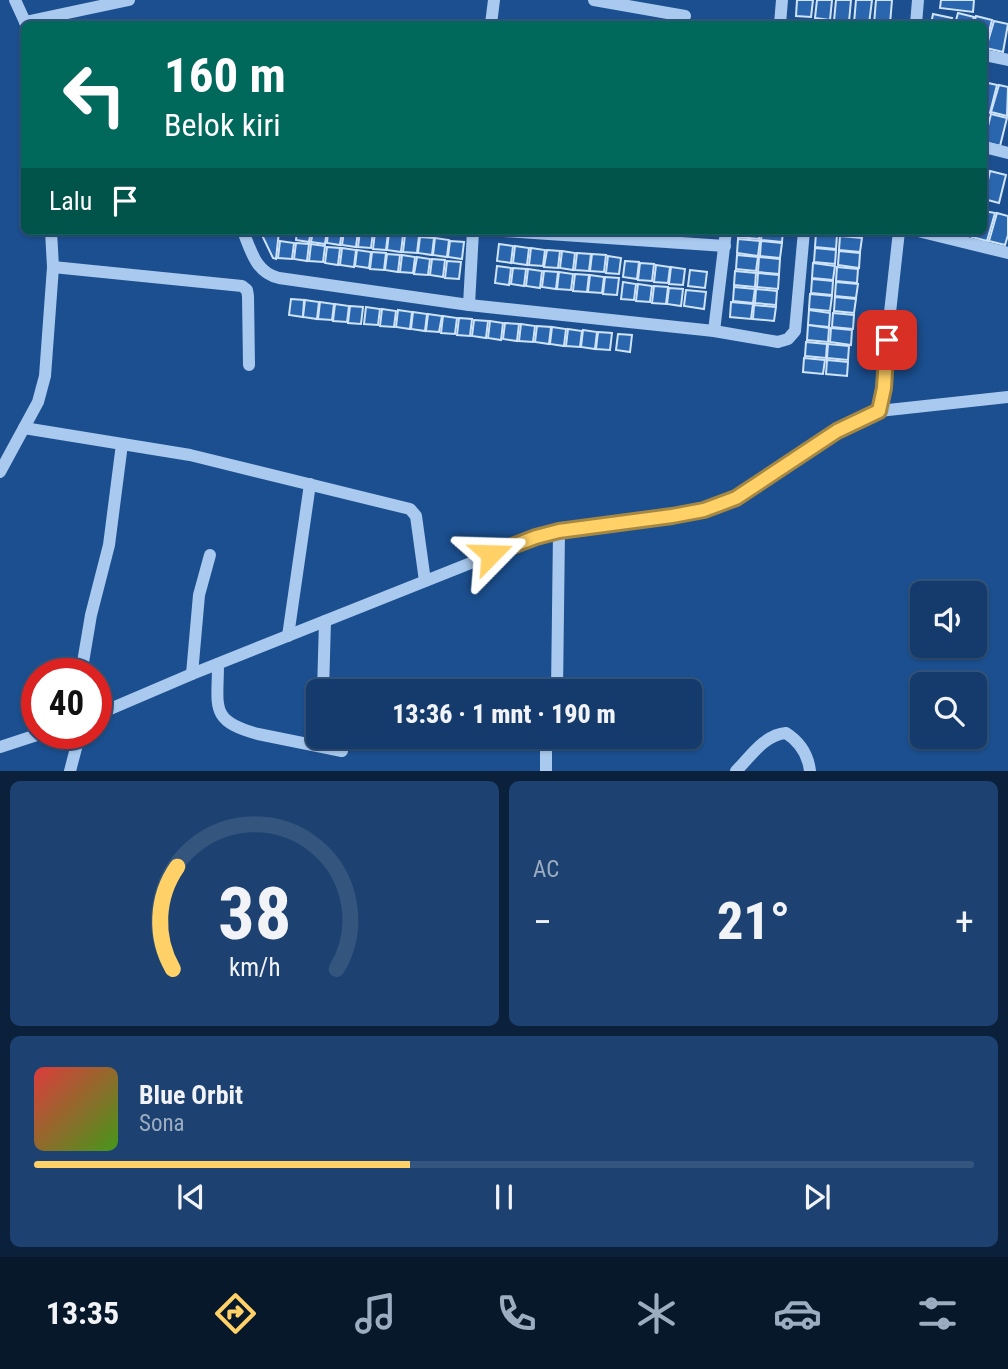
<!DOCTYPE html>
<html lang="id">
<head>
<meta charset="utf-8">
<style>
	body { margin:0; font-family:"Roboto Condensed",sans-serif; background:#1d4271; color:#f1f3f6; height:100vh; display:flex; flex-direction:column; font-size:26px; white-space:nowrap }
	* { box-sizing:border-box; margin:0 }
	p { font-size:23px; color:#9dadc1 }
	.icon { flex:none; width:38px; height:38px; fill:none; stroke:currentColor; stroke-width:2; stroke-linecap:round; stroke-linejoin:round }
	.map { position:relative; height:771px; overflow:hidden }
	.side { display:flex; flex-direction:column; gap:10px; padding:10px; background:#0b203b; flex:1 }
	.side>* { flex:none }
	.hud { position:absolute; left:21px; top:21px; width:966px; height:214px; border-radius:10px; box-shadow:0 2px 5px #0004,0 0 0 2px #33557e; background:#00695c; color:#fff; overflow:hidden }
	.controls { position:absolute; left:910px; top:581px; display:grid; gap:14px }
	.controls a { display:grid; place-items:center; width:77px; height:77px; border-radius:10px; background:#143b6b; box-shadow:0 2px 5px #0004,0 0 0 2px #33557e; font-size:35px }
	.speed { position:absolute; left:21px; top:658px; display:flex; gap:14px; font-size:35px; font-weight:700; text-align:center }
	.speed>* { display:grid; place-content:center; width:91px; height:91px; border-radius:50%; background:#143b6b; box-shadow:0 2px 5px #0004,0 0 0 2px #33557e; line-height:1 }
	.speed .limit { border:10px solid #d22; background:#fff; color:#111 }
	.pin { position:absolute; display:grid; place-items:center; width:60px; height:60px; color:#fff; margin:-30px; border-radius:14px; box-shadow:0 4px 10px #0006 }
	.me { position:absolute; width:77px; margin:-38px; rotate:68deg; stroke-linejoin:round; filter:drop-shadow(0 0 5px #0008) }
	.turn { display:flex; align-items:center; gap:24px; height:147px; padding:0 28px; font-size:32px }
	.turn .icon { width:91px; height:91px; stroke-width:2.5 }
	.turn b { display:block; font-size:49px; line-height:60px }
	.then { display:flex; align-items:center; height:66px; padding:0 28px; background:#0003; gap:14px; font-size:26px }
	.big { font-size:52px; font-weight:800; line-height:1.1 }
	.side .widget { flex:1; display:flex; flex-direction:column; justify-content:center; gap:10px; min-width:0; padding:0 24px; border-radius:10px; background:#1d4271 }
	.side .dial { align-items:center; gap:0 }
	.dial svg { height:182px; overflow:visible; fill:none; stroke:#33557e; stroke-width:7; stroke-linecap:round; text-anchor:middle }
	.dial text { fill:#f1f3f6; stroke:none }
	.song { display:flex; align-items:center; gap:21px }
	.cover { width:84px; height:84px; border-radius:10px; background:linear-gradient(135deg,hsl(0 70% 55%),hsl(100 70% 35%)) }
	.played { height:7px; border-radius:4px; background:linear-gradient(90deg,#ffd166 40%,#33557e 40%) }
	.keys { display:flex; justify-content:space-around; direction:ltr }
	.heat { display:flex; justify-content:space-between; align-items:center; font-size:38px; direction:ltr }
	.side .tiles { flex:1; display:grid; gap:10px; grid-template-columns:1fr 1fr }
	.widget:last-child { grid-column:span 2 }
	.trip { position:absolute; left:306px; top:679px; width:396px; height:70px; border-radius:10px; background:#143b6b; box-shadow:0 2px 5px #0004,0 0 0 2px #33557e; font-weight:800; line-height:70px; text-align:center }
	.tab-bar { display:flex; height:112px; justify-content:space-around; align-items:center; background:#08182b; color:#9dadc1 }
	.tab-bar .icon { width:49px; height:49px }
	.tab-bar .active { color:#ffd166 }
	.tab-bar b { font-size:32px; color:#f1f3f6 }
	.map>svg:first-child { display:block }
	.building { fill:#2a66ad; stroke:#cfe3fa; stroke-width:2 }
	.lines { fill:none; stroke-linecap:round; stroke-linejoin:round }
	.minor { stroke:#a9c9ee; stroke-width:12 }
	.route-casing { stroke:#a68842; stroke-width:18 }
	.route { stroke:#ffd166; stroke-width:12 }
</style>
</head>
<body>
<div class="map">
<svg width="1008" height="771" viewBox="0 0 1008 771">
	<rect width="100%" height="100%" fill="#1b4f8f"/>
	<g class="building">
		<path d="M797 0H813L811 17 796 16Z"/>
		<path d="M817 0H832L830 20 815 18Z"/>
		<path d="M836 0H851L849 22 834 21Z"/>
		<path d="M856 0H872L869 24 854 23Z"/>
		<path d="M876 0H892L890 24H874Z"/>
		<path d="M941 0H974L973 12 940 8Z"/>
		<path d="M958 13 974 17 972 24H955Z"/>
		<path d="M933 14 952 18 950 24H931Z"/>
		<path d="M976 16 992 20 985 48 984 24H974Z"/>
		<path d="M994 21 1008 24 1003 52 986 48Z"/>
		<path d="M984 82 997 85 990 113 984 111Z"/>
		<path d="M999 85 1008 87 1007 116 991 112Z"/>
		<path d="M991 114 1007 118 1000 146 984 142Z"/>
		<path d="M990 171 1006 175 999 203 984 199Z"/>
		<path d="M984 211 995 213 987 241 972 237 973 231H984Z"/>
		<path d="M997 213 1008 216V235L1005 245 989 241Z"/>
		<path d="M260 231H279L276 259 273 258Z"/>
		<path d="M297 231H311L309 242 296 240Z"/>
		<path d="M313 231H327L325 244 311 242Z"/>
		<path d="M328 231H342L340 245 327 243Z"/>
		<path d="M344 231H358L356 247 342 245Z"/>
		<path d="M360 231 373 232 371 248 358 247Z"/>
		<path d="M739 231H760L759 239 738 237Z"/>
		<path d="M762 231H783L782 242 761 240Z"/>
		<path d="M375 232 388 233 386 250 373 249Z"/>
		<path d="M389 233 403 235 401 252 387 250Z"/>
		<path d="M816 233 837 235 836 249 815 247Z"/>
		<path d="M405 235 419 236 417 253 403 252Z"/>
		<path d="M840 236 862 238 860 252 839 250Z"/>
		<path d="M420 237 434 238 432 255 418 253Z"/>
		<path d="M435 238 449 240 447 257 433 255Z"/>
		<path d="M738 239 760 241 758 256 737 253Z"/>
		<path d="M280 241 294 243 292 259 278 258Z"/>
		<path d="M450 241 464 242 462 259 448 257Z"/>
		<path d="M761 241 782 243 780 258 760 256Z"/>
		<path d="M296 243 309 244 307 261 294 259Z"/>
		<path d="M311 244 325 246 323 262 309 261Z"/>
		<path d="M499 244 513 246 511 263 497 261Z"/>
		<path d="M515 246 529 248 527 265 513 263Z"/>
		<path d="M327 247 340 248 338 265 325 263Z"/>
		<path d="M342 248 356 250 354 267 340 265Z"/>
		<path d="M531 248 545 250 543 266 529 265Z"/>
		<path d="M815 248 836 250 835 264 814 262Z"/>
		<path d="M357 250 371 252 369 268 355 266Z"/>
		<path d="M547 250 560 251 558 268 544 267Z"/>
		<path d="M562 251 575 253 573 270 560 268Z"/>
		<path d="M839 251 860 253 859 268 838 265Z"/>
		<path d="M372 252 386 253 384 270 370 269Z"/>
		<path d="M577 253 591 254 589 271 575 270Z"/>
		<path d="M387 254 400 255 398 272 385 270Z"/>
		<path d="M592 254 606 255 604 272 590 271Z"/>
		<path d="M402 255 415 257 413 273 400 272Z"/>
		<path d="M737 255 758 257 756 271 736 269Z"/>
		<path d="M608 256 621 258 619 274 606 273Z"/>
		<path d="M417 257 430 259 428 275 414 274Z"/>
		<path d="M759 257 780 259 779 274 758 272Z"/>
		<path d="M432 259 445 260 443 277 430 275Z"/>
		<path d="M447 261 461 262 459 279 445 278Z"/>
		<path d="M625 261 639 262 637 279 623 277Z"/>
		<path d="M640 263 654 264 652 281 638 280Z"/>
		<path d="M813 263 835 266 833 280 812 278Z"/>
		<path d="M656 265 670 267 668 283 654 282Z"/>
		<path d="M497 266 511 268 509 285 495 283Z"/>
		<path d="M671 267 685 269 683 285 669 284Z"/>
		<path d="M837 267 858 269 857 283 836 281Z"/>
		<path d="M513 268 526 269 524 286 511 284Z"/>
		<path d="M528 269 542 271 540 288 526 286Z"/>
		<path d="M690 270 707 272 705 288 688 286Z"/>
		<path d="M544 271 558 272 556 289 542 287Z"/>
		<path d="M735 271 756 273 755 287 734 285Z"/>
		<path d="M559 272 573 274 571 290 557 289Z"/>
		<path d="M758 273 779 275 778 289 757 287Z"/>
		<path d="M575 274 589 275 587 292 573 291Z"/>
		<path d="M590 275 604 277 602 293 588 292Z"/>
		<path d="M605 277 619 278 617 295 603 294Z"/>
		<path d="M812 279 833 281 832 295 811 293Z"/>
		<path d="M623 282 636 284 634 300 621 299Z"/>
		<path d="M836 282 858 284 856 298 835 296Z"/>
		<path d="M638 284 652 286 650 302 636 301Z"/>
		<path d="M654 286 668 287 666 304 652 303Z"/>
		<path d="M734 287 755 289 753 303 733 301Z"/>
		<path d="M669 288 683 289 681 306 667 304Z"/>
		<path d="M756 289 777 291 776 305 755 303Z"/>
		<path d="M686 290 706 292 704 309 684 306Z"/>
		<path d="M810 294 832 296 830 311 809 309Z"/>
		<path d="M835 297 856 299 854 313 834 311Z"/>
		<path d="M291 299 304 300 303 317 289 315Z"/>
		<path d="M305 300 319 302 317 319 303 317Z"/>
		<path d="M320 302 334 304 332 320 318 319Z"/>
		<path d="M731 302 753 304 751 319 730 317Z"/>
		<path d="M335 304 349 306 347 322 333 321Z"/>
		<path d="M754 305 776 307 774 321 753 319Z"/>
		<path d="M350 306 363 307 361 324 348 323Z"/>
		<path d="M366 307 380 309 378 325 364 324Z"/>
		<path d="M382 309 396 311 394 327 380 326Z"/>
		<path d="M398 310 412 312 410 329 396 327Z"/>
		<path d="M809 310 830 313 829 327 808 325Z"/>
		<path d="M413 312 427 314 425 331 411 329Z"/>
		<path d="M833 313 854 315 853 329 832 327Z"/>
		<path d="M428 314 442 316 439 332 426 331Z"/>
		<path d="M443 316 457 318 455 334 441 333Z"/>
		<path d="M459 318 472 319 470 336 457 335Z"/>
		<path d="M474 320 488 321 486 338 472 336Z"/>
		<path d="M490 321 503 323 501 340 488 338Z"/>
		<path d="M505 323 519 324 517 341 503 339Z"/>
		<path d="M521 324 535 326 533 342 519 341Z"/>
		<path d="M808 325 829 328 828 342 807 340Z"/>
		<path d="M537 326 551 327 549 344 535 342Z"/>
		<path d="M552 327 566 329 564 346 550 344Z"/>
		<path d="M831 328 852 330 851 345 830 342Z"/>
		<path d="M568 329 582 331 580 347 566 346Z"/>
		<path d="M583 330 597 332 595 349 581 347Z"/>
		<path d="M598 332 612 333 610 350 596 349Z"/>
		<path d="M618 334 632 335 630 352 616 350Z"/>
		<path d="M806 342 827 344 826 358 805 356Z"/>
		<path d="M828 344 849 346 848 360 827 358Z"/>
		<path d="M804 358 825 360 823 374 803 372Z"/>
		<path d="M827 360 848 362 847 376 826 374Z"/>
	</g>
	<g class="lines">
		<g class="minor">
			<path d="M15 0 26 24"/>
			<path d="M594 0 685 16"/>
			<path d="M25 22 129 0"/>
			<path d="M491 24 494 0"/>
			<path d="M780 24 782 0"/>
			<path d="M916 24 918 0"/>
			<path d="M984 55 1008 60"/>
			<path d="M984 147 1008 153"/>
			<path d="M243 231C251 251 256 273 279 278L469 305 714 331 778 342 788 339 795 331 804 231"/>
			<path d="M504 231 725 246"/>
			<path d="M918 231 1008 253"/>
			<path d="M53 267 242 286 247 290 248 296 249 365"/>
			<path d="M469 305 473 231"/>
			<path d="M714 331 726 231"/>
			<path d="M879 411 884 388V367L899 231"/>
			<path d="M24 428 190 455 410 509 416 516 425 581"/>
			<path d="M0 472 38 402 45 376 53 267 51 231"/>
			<path d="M288 636 310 484"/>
			<path d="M218 664C218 707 209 721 258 734L342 751"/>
			<path d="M81 674 91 615 109 545 122 444"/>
			<path d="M192 674 199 595 210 555"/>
			<path d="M323 691 325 621"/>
			<path d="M557 691 559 531"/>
			<path d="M96 715 192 674 536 537 559 531 672 516 704 510 736 498 837 431 879 411 1008 397"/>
			<path d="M0 747 43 733"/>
			<path d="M70 771 80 733"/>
			<path d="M546 771V737"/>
			<path d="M736 771C751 756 764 735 786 733 800 742 808 754 810 771"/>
		</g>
	</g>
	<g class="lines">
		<defs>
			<path id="route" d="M491 554 536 537 559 531 672 516 704 510 736 498 837 431 879 411 884 388 887 340"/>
		</defs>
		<use href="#route" class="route-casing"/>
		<use href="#route" class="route"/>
	</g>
</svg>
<div class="controls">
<a><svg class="icon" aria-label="sound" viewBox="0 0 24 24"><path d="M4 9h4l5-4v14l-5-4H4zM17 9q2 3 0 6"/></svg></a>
<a><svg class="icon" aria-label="search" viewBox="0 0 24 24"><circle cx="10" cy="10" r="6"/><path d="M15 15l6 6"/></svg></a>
</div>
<div class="speed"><div class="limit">40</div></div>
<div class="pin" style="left:887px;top:340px;background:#d93025"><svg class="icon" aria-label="arrive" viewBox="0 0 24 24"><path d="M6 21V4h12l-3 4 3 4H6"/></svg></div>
<svg class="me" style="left:491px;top:554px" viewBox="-20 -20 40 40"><path d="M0-17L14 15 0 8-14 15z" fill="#ffd166" stroke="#fff" stroke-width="4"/></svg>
<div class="trip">13:36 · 1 mnt · 190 m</div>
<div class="hud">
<div class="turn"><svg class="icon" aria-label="left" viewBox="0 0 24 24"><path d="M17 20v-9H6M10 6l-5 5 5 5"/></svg><div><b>160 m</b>Belok kiri</div></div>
<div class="then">Lalu<svg class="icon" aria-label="arrive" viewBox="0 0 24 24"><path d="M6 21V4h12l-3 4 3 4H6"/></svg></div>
</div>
</div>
<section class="side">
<div class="tiles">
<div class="widget dial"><svg viewBox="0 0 100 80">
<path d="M14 69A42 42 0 1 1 86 69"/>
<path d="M14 69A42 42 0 0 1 16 24" stroke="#ffd166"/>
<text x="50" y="56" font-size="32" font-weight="700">38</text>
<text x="50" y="72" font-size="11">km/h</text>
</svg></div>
<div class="widget"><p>AC</p>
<div class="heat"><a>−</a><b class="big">21°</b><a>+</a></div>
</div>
<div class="widget">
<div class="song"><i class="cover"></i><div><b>Blue Orbit</b><p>Sona</p></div></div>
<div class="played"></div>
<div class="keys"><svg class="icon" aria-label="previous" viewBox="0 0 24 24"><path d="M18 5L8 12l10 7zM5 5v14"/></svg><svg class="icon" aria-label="pause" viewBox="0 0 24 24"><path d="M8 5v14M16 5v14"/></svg><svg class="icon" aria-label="next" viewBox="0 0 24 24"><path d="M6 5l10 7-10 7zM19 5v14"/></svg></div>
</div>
</div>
</section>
<nav class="tab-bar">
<b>13:35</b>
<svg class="icon active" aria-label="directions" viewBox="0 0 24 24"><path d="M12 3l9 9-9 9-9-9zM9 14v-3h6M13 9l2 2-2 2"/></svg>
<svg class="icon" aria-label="music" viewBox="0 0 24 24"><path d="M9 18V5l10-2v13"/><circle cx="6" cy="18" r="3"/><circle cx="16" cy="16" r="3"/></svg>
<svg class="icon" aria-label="phone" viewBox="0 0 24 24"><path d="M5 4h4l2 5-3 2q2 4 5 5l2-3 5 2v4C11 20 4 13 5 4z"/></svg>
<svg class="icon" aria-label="climate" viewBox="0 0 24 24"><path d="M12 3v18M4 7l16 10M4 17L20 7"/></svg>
<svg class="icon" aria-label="car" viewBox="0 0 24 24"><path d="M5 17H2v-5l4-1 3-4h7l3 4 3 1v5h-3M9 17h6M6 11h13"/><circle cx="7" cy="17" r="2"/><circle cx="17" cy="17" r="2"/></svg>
<svg class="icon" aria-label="filters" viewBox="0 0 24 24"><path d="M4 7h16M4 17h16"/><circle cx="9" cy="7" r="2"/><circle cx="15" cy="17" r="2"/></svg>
</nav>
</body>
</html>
